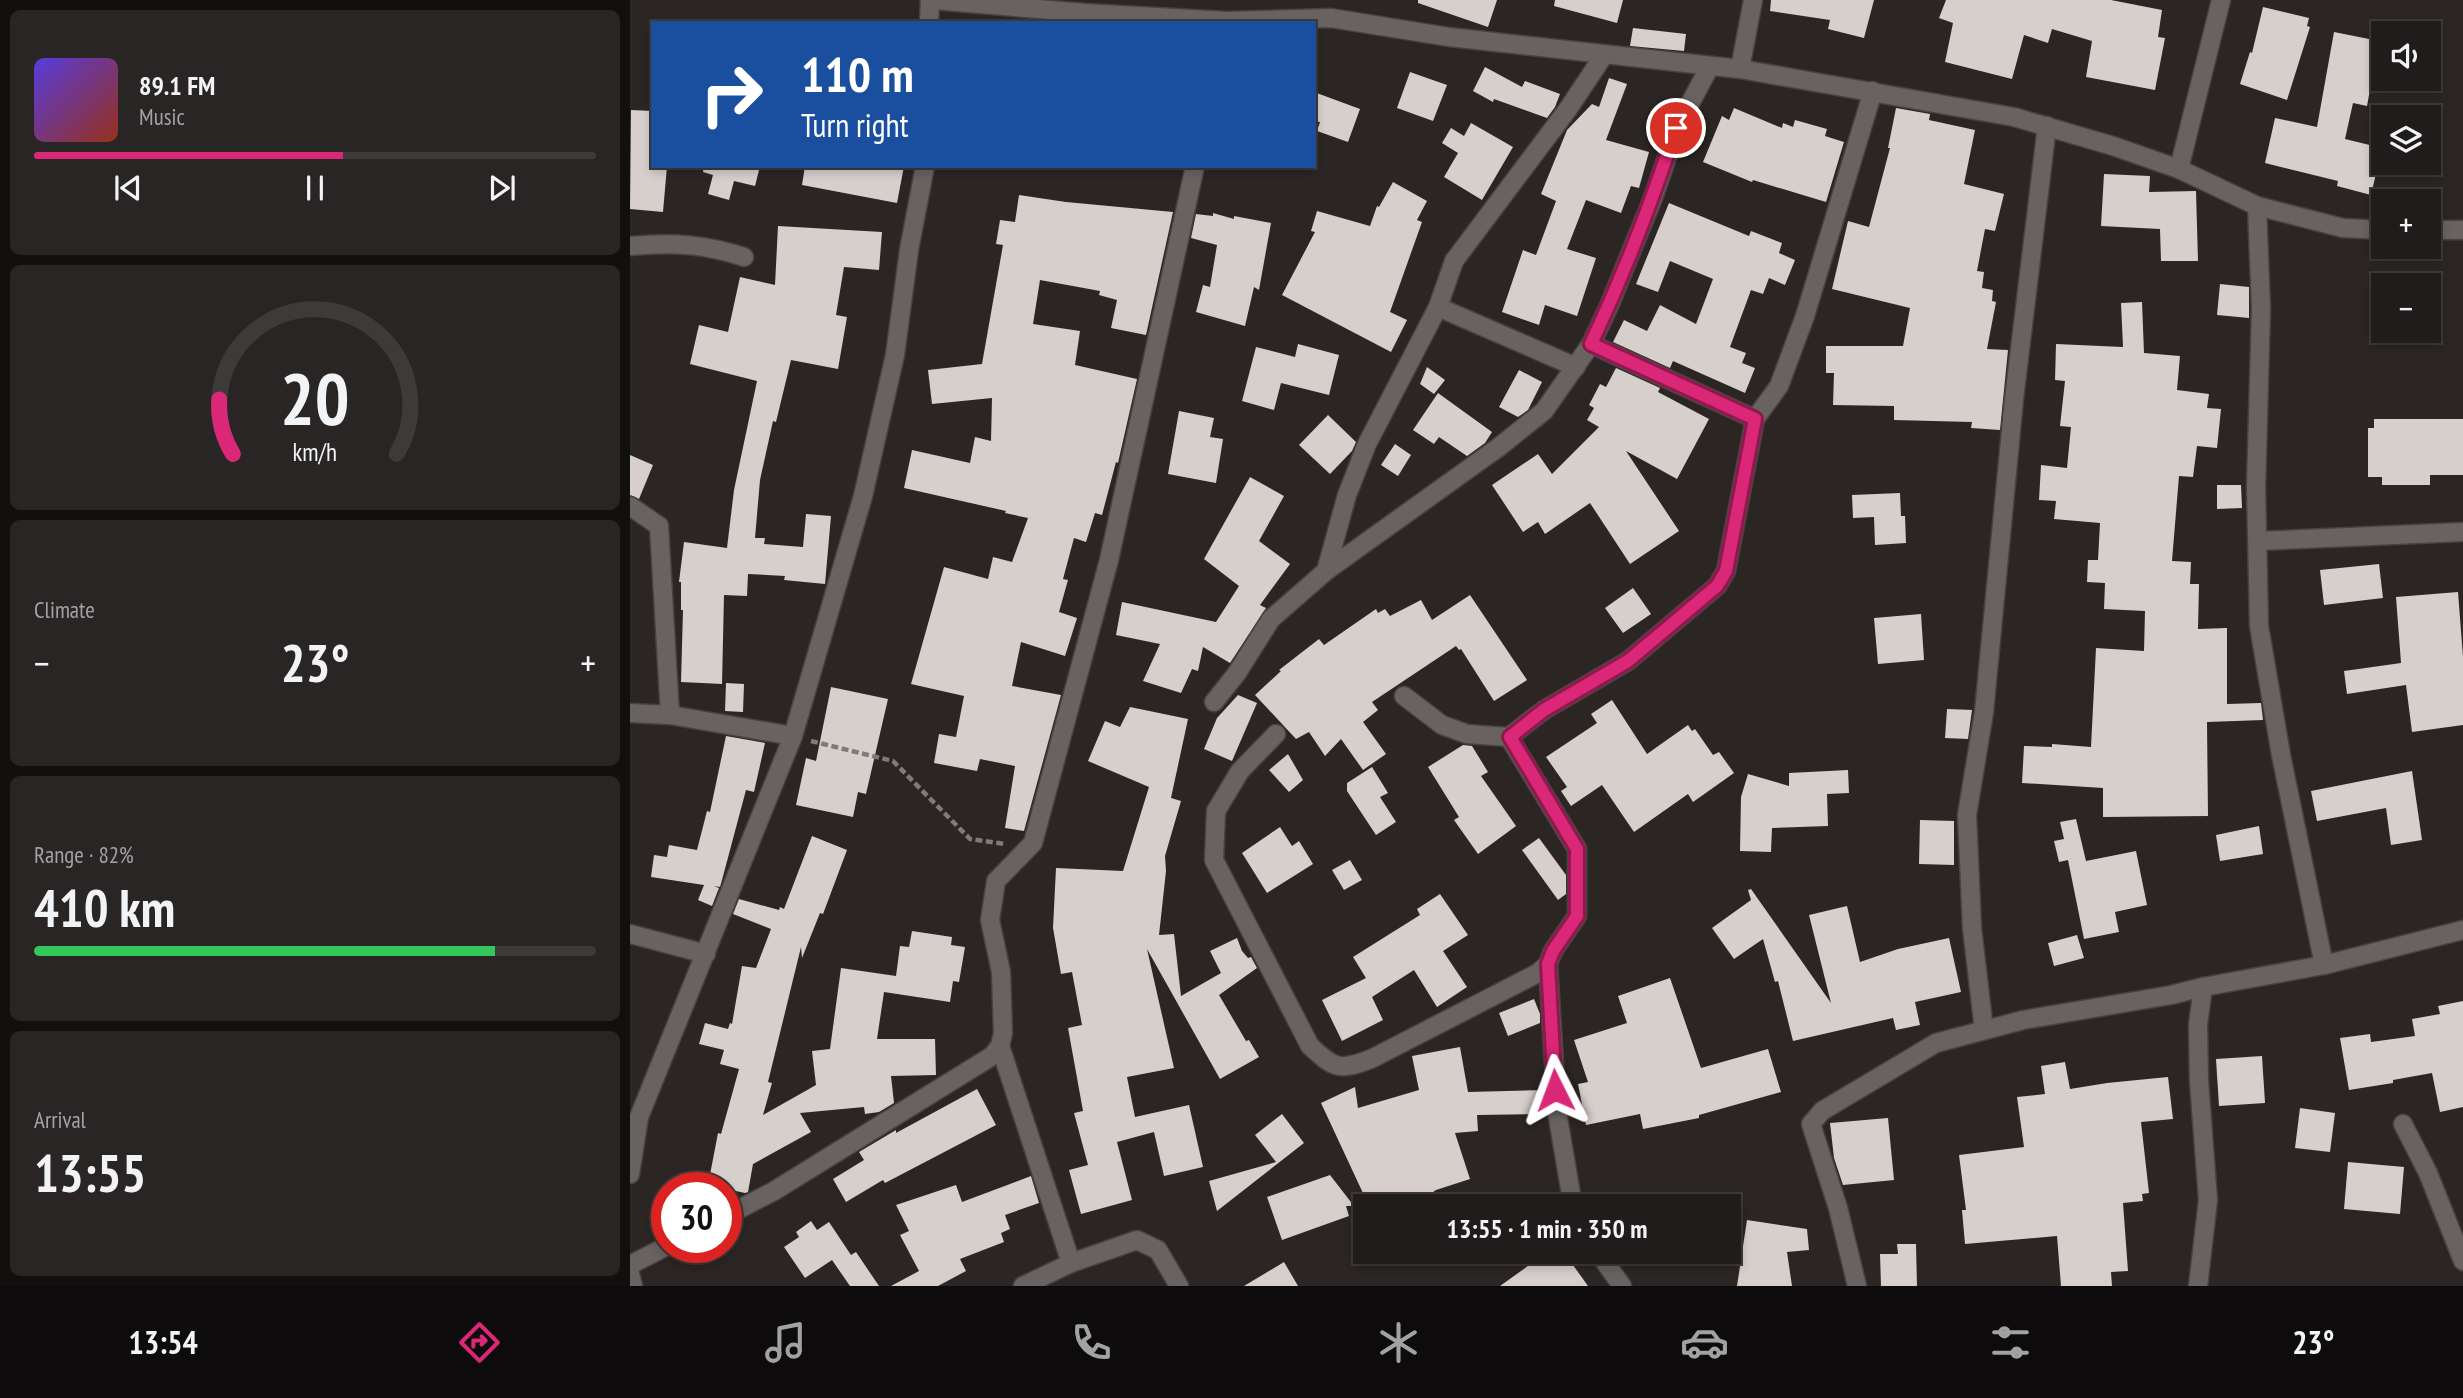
<!DOCTYPE html>
<html lang="en">
<head>
<meta charset="utf-8">
<style>
	body { margin:0; font-family:"PT Sans Narrow",sans-serif; background:#282524; color:#f1f3f6; height:100vh; display:flex; flex-direction:column; font-size:26px; white-space:nowrap }
	* { box-sizing:border-box; margin:0 }
	p { font-size:23px; color:#a2a1a3 }
	.icon { flex:none; width:38px; height:38px; fill:none; stroke:currentColor; stroke-width:2; stroke-linecap:round; stroke-linejoin:round }
	.map { position:relative; flex:1; overflow:hidden }
	.details { display:flex; flex-direction:column; gap:10px; padding:10px; background:#120f0f; width:630px }
	.details>* { flex:none }
	.guide { position:absolute; left:21px; top:21px; width:665px; height:147px; border-radius:0px; box-shadow:0 4px 10px #0003,0 0 0 2px #3d3a3a; background:#1a4fa0; color:#fff; overflow:hidden }
	.fabs { position:absolute; left:1741px; top:21px; display:grid; gap:14px }
	.fabs a { display:grid; place-items:center; width:70px; height:70px; border-radius:0px; background:#201c1b; box-shadow:0 4px 10px #0003,0 0 0 2px #3d3a3a; font-size:35px }
	.speed { position:absolute; left:21px; top:1172px; display:flex; gap:14px; font-size:35px; font-weight:700; text-align:center }
	.speed>* { display:grid; place-content:center; width:91px; height:91px; border-radius:50%; background:#201c1b; box-shadow:0 4px 10px #0003,0 0 0 2px #3d3a3a; line-height:1 }
	.speed .limit { border:10px solid #d22; background:#fff; color:#111 }
	.pin { position:absolute; display:grid; place-items:center; width:60px; height:60px; color:#fff; margin:-30px; border:4px solid #fff; border-radius:50%; box-shadow:0 2px 7px #0007 }
	.me { position:absolute; width:77px; margin:-38px; rotate:357deg; stroke-linejoin:round; filter:drop-shadow(0 0 5px #0008) }
	.turn { display:flex; align-items:center; gap:24px; height:147px; padding:0 35px; font-size:32px }
	.turn .icon { width:91px; height:91px; stroke-width:2.5 }
	.turn b { display:block; font-size:49px; line-height:60px }
	.big { font-size:52px; font-weight:800; line-height:1.1 }
	.details .tile { flex:1; display:flex; flex-direction:column; justify-content:center; gap:10px; min-width:0; padding:0 24px; border-radius:10px; background:#282524 }
	.details .dial { align-items:center; gap:0 }
	.dial svg { height:182px; overflow:visible; fill:none; stroke:#3d3a3a; stroke-width:7; stroke-linecap:round; text-anchor:middle }
	.dial text { fill:#f1f3f6; stroke:none }
	.song { display:flex; align-items:center; gap:21px }
	.cover { width:84px; height:84px; border-radius:10px; background:linear-gradient(135deg,hsl(250 70% 55%),hsl(10 70% 35%)) }
	.played { height:7px; border-radius:4px; background:linear-gradient(90deg,#db2777 55%,#3d3a3a 55%) }
	.keys { display:flex; justify-content:space-around; direction:ltr }
	.heat { display:flex; justify-content:space-between; align-items:center; font-size:38px; direction:ltr }
	.charge { height:10px; border-radius:5px; background:linear-gradient(90deg,#34c759 82%,#3d3a3a 0) }
	.trip { position:absolute; left:723px; top:1194px; width:388px; height:70px; border-radius:0px; background:#201c1b; box-shadow:0 4px 10px #0003,0 0 0 2px #3d3a3a; font-weight:800; line-height:70px; text-align:center }
	.tab-bar { display:flex; height:112px; justify-content:space-around; align-items:center; background:#0d0b0b; color:#a2a1a3 }
	.tab-bar .icon { width:49px; height:49px }
	.tab-bar .active { color:#db2777 }
	.tab-bar b { font-size:32px; color:#f1f3f6 }
	main { display:flex; flex:1; min-height:0 }
	.map>svg:first-child { display:block }
	.building { fill:#d6cfcc }
	.lines { fill:none; stroke-linecap:round; stroke-linejoin:round }
	.street-casing { stroke:#474240; stroke-width:21 }
	.path { stroke:#7f7b79; stroke-width:4.5; stroke-dasharray:7 3.5; stroke-linecap:butt }
	.street { stroke:#686360; stroke-width:18 }
	.route-casing { stroke:#8e194d; stroke-width:18 }
	.route { stroke:#db2777; stroke-width:12 }
</style>
</head>
<body>
<main>
<section class="details">
<div class="tile">
<div class="song"><i class="cover"></i><div><b>89.1 FM</b><p>Music</p></div></div>
<div class="played"></div>
<div class="keys"><svg class="icon" aria-label="previous" viewBox="0 0 24 24"><path d="M18 5L8 12l10 7zM5 5v14"/></svg><svg class="icon" aria-label="pause" viewBox="0 0 24 24"><path d="M8 5v14M16 5v14"/></svg><svg class="icon" aria-label="next" viewBox="0 0 24 24"><path d="M6 5l10 7-10 7zM19 5v14"/></svg></div>
</div>
<div class="tile dial"><svg viewBox="0 0 100 80">
<path d="M14 69A42 42 0 1 1 86 69"/>
<path d="M14 69A42 42 0 0 1 8 45" stroke="#db2777"/>
<text x="50" y="56" font-size="32" font-weight="700">20</text>
<text x="50" y="72" font-size="11">km/h</text>
</svg></div>
<div class="tile"><p>Climate</p>
<div class="heat"><a>−</a><b class="big">23°</b><a>+</a></div>
</div>
<div class="tile"><p>Range · 82%</p><b class="big">410 km</b><div class="charge"></div></div>
<div class="tile"><p>Arrival</p><b class="big">13:55</b></div>
</section>
<div class="map">
<svg width="1833" height="1286" viewBox="0 0 1833 1286">
	<rect width="100%" height="100%" fill="#2b2624"/>
	<g class="building">
		<path d="M788 0H867L858 27 788 3Z"/>
		<path d="M925 0H993L987 23 924 6Z"/>
		<path d="M1141 0H1244L1234 38 1198 29 1200 20 1140 11Z"/>
		<path d="M1316 0H1481L1532 10 1528 37 1535 38 1525 90 1456 77 1462 41 1422 29 1418 43 1394 35 1382 79 1315 62 1323 23 1309 18Z"/>
		<path d="M1633 7 1679 18 1677 26 1680 27 1657 100 1610 84 1620 52 1622 53Z"/>
		<path d="M1003 28 1056 34 1054 51 1000 46Z"/>
		<path d="M1704 32 1754 42V87L1741 84 1737 106 1723 103 1715 139 1752 148 1741 195 1707 186 1708 181 1635 163 1645 118 1687 127Z"/>
		<path d="M855 67 892 87 895 81 930 94 925 107 917 118 864 99 863 102 843 91Z"/>
		<path d="M780 72 817 85 803 121 767 108Z"/>
		<path d="M979 78 997 84 976 140 1019 152 1009 188 1001 186 991 213 956 200 937 249 966 258 947 316 915 305 909 325 872 312 893 250 906 255 926 201 911 194 937 130 962 104 969 107Z"/>
		<path d="M684 92 730 109 718 142 687 131 690 122 684 121Z"/>
		<path d="M1104 108 1152 128 1153 123 1163 127 1165 120 1197 129 1195 136 1214 142 1196 202 1123 180 1122 182 1073 162 1092 116 1099 120Z"/>
		<path d="M1266 108 1300 114 1299 120 1345 130 1334 184 1374 194 1365 231 1355 229 1347 271 1354 272 1352 288 1363 290 1362 301 1366 302 1357 349 1378 350 1370 430 1341 428 1342 422 1264 420V406L1203 405 1204 373H1196V346H1273L1280 308 1202 289 1218 221 1239 227 1260 148H1258Z"/>
		<path d="M1 110 23 111V166H37L33 212 0 209Z"/>
		<path d="M841 123 883 147 852 200 814 177 828 153 812 143 821 128 834 136Z"/>
		<path d="M74 166H130L125 186 104 181 99 200 78 194 83 175 73 172Z"/>
		<path d="M175 166H274L267 203 172 185Z"/>
		<path d="M1474 174 1520 176 1519 192 1566 191 1568 261H1531L1530 229 1471 226Z"/>
		<path d="M763 182 797 201 787 220 792 222 760 312 777 320 761 352 652 295 685 232 681 231 687 211 740 226 747 206 749 207Z"/>
		<path d="M389 195 436 202 543 212 516 335 481 328 487 300 469 295 470 291 410 280 403 324 450 331 445 365 507 379 488 463 486 462 472 515 465 513 456 542 444 538 433 579 438 580 429 612 447 618 435 656 391 642 382 686 431 695 394 831 375 828 385 766 350 759 347 771 304 763 309 734 326 737 334 696 281 684 314 567 358 579 363 557 382 562 398 518 375 513 376 511 274 488 282 450 340 463 345 437 361 441 362 398 302 404 298 370 352 364 373 245 366 244 370 220 385 222Z"/>
		<path d="M1039 203 1119 236 1121 231 1152 243 1149 253 1165 260 1155 285 1139 278 1133 294 1121 290 1100 347 1116 353 1112 363 1125 368 1115 393 1043 361 1040 368 983 342 994 320 1017 331 1030 305 1066 324 1083 279 1040 261 1028 292 1006 284Z"/>
		<path d="M583 213 604 219V216L641 223 629 290 624 287 615 326 566 312 573 285 580 287 587 245 561 238 566 214 583 216Z"/>
		<path d="M148 226 252 232 249 270 214 267 206 315 217 317 208 369 161 360 146 422 143 421 130 480 125 538H135L134 544 173 547 176 514 201 516 195 584 154 580 155 576 118 574 117 596 94 595 92 684 51 682 53 610H51V582H49L54 542 97 548 104 490 127 381 60 364 69 325 98 332 110 277 145 285Z"/>
		<path d="M1590 284 1619 287V318L1587 315Z"/>
		<path d="M1512 302 1514 353 1550 356 1547 390 1579 394 1577 408 1591 409 1587 448 1567 446 1563 477 1549 476 1542 561 1561 562 1560 584H1569L1568 629 1597 628V704L1631 703 1633 720 1577 722 1578 816 1473 817V788L1392 783 1394 746 1422 747V744L1461 747 1466 648 1514 651 1515 611 1474 609 1475 583 1457 582 1458 560H1468L1470 523 1424 519 1426 501 1409 500 1411 465 1437 468 1441 427 1430 426 1435 381 1425 380 1426 344 1493 347 1491 303Z"/>
		<path d="M668 344 709 355 699 395 651 383 644 410 612 401 626 347 665 357Z"/>
		<path d="M797 367 815 380 804 394 790 384Z"/>
		<path d="M986 368 1030 388 1028 392 1079 419 1047 479 996 451 1049 531 1000 564 960 503 915 534 908 522 893 532 862 485 908 454 922 474 969 427 957 420 964 408 959 405 970 384 976 387Z"/>
		<path d="M889 370 912 382 898 410 888 417 869 407Z"/>
		<path d="M808 393 862 432 855 443 837 456 809 437 804 444 783 430Z"/>
		<path d="M549 411 584 418 580 437 593 439 586 483 538 474Z"/>
		<path d="M698 415 726 442 722 451 700 474 669 445Z"/>
		<path d="M1744 419H1833V475H1800V485H1752V477H1738V428H1744Z"/>
		<path d="M765 444 781 455 768 476 751 465Z"/>
		<path d="M0 455 23 465 9 499 0 495Z"/>
		<path d="M620 477 654 496 629 541 660 564 630 605 636 608 600 663 573 647 568 671 562 669 551 693 513 681 530 644 486 635 492 602 586 622 609 586 574 559Z"/>
		<path d="M1587 485H1611L1612 508 1587 509Z"/>
		<path d="M1270 493 1271 516H1275L1276 543 1245 545 1244 517 1223 518 1222 495Z"/>
		<path d="M1749 564 1753 598 1694 605 1690 570Z"/>
		<path d="M1003 588 1021 614 993 633 975 608Z"/>
		<path d="M1828 592 1833 657V725L1782 732 1776 685 1717 694 1714 671 1771 663 1766 597Z"/>
		<path d="M840 595 897 680 864 701 831 649 829 650 826 646 742 702 748 710 733 722 756 754 733 770 711 739 695 756 679 732 666 739 625 695 651 671 649 670 689 639 694 645 746 609 748 613 755 609 760 616 791 600 802 620Z"/>
		<path d="M1291 614 1294 660 1248 664 1244 618Z"/>
		<path d="M96 683 114 684 113 712 95 711Z"/>
		<path d="M201 687 258 699 236 794 228 792 223 817 166 805 176 758 186 761Z"/>
		<path d="M608 695 627 703 602 761 574 749 587 718Z"/>
		<path d="M982 700 1017 754 1058 725 1062 731 1065 729 1083 755 1089 752 1104 773 1063 802 1058 794 1004 832 972 785 941 806 931 791 937 787 916 757 967 723 961 714Z"/>
		<path d="M500 707 558 719 541 798 551 801 535 856 536 871 529 935 544 934 551 996 591 973 580 951 607 938 612 951 618 958 621 957 627 968 589 995 616 1041 619 1040 629 1057 590 1079 517 949 544 1068 497 1077 505 1117 559 1105 573 1167 534 1176 524 1132 487 1142 502 1200 451 1214 439 1170 458 1165 444 1113 453 1111 438 1028 452 1025 442 972 431 974 423 928 426 868 493 871 519 787 458 761 475 721 490 727Z"/>
		<path d="M1317 709 1342 710 1338 739 1315 738Z"/>
		<path d="M96 736 135 743 124 792 116 790 92 880 90 887 84 886 89 888 82 906 68 900 74 885 21 877 24 855 37 857 39 845 67 850 77 811 80 812Z"/>
		<path d="M833 745 842 746 858 772 851 776 886 826 848 854 824 820 829 817 798 767Z"/>
		<path d="M658 754 673 780 659 792 639 770Z"/>
		<path d="M742 767 758 793 750 797 766 822 746 835 717 791V783Z"/>
		<path d="M1218 770 1219 793 1197 794 1198 826 1142 828 1141 852 1110 851 1111 797 1118 774 1159 786V773Z"/>
		<path d="M1782 771 1792 840 1761 845 1756 808 1687 821 1681 791Z"/>
		<path d="M1446 819 1456 861 1506 851 1517 905 1485 912 1489 932 1454 939 1438 860 1429 862 1424 841 1434 839 1430 822Z"/>
		<path d="M1290 820 1324 821V865L1289 864Z"/>
		<path d="M1629 826 1633 854 1590 861 1586 835Z"/>
		<path d="M650 827 662 846 669 841 683 864 637 893 612 853Z"/>
		<path d="M182 836 217 850 193 914 190 913 172 958 171 947 138 1082 142 1083 133 1115 186 1085 182 1051 200 1049 211 968 266 976 270 946 279 947 282 931 322 937 321 945 335 947 329 982 323 981 320 1002 254 992 247 1039H305L306 1075 261 1076 264 1103 249 1112 235 1114 234 1107 170 1113 181 1132 123 1164 118 1192 115 1193 78 1185 88 1133 91 1134 109 1069 90 1064 94 1050 69 1044 75 1023 98 1029 100 1023 102 1024 112 966 126 968 141 929 103 914 109 899 149 910 150 907 154 909Z"/>
		<path d="M909 838 936 875V894L928 900 892 850Z"/>
		<path d="M720 860 732 880 714 890 702 870Z"/>
		<path d="M1121 889 1201 1003 1179 915 1217 906 1230 962 1268 949 1319 938 1331 992 1285 1002 1290 1025 1266 1030 1263 1018 1163 1041 1148 981 1145 982 1133 939 1104 959 1082 928 1121 900 1118 890Z"/>
		<path d="M810 894 838 935 813 951 837 987 807 1007 784 970 742 997 753 1020 712 1041 692 1000 736 978 723 957 790 915 787 909Z"/>
		<path d="M1447 935 1454 958 1424 966 1418 943Z"/>
		<path d="M1040 978 1071 1068 1138 1049 1151 1092 1069 1115V1118L1013 1129 1010 1114 956 1125 948 1084 958 1082 944 1040 997 1023 988 996Z"/>
		<path d="M904 999 910 1014V1023L878 1036 869 1013Z"/>
		<path d="M1833 1001V1107L1810 1112 1802 1073 1763 1080V1083L1719 1090 1710 1038 1740 1034 1741 1042 1785 1036 1782 1019 1810 1014 1808 1006Z"/>
		<path d="M830 1047 838 1092 914 1090 916 1114 847 1115 848 1131 825 1133 840 1179 806 1190 783 1206H739L691 1103 725 1087 728 1108 789 1090 782 1056Z"/>
		<path d="M1632 1056 1635 1103 1589 1106 1586 1059Z"/>
		<path d="M1435 1062 1440 1089 1477 1083 1538 1077 1543 1119 1511 1122 1519 1193 1512 1194 1513 1201 1493 1203 1498 1271 1481 1272 1482 1286H1431L1427 1236 1335 1244 1332 1210H1336L1329 1155 1394 1147 1387 1097 1415 1094 1411 1066Z"/>
		<path d="M347 1089 366 1125 255 1183 253 1180 216 1202 203 1179 234 1160 229 1152 266 1130V1133Z"/>
		<path d="M1670 1108 1705 1113 1700 1152 1665 1148Z"/>
		<path d="M652 1114 674 1143 587 1211 579 1181 646 1162 625 1135Z"/>
		<path d="M1258 1118 1264 1180 1213 1185 1204 1158 1200 1123Z"/>
		<path d="M1718 1162 1774 1167 1770 1214 1714 1209Z"/>
		<path d="M700 1175 724 1206H716L719 1216 652 1240 637 1197Z"/>
		<path d="M401 1176 409 1203 375 1215 380 1229 371 1233 374 1242 330 1259 336 1271 308 1286H261L289 1271 270 1235 279 1231 266 1205 326 1185 332 1202Z"/>
		<path d="M1117 1220 1177 1229 1179 1250 1157 1252 1162 1286H1107Z"/>
		<path d="M181 1221 187 1230 199 1222 221 1255 226 1252 249 1286H220L202 1260 175 1278 154 1247 169 1237 166 1232Z"/>
		<path d="M1267 1244H1286L1287 1286H1251L1250 1254H1268Z"/>
		<path d="M919 1251H933L958 1286H870Z"/>
		<path d="M654 1262 668 1286H614Z"/>
	</g>
	<g class="lines">
		<defs>
			<g id="street">
				<path d="M303 0 455 13 597 21 701 18 819 37 1110 69 1384 117 1483 146 1549 169 1627 206 1713 228 1754 230"/>
				<path d="M299 23 300 0"/>
				<path d="M1110 69 1123 0"/>
				<path d="M1549 169 1591 0"/>
				<path d="M1627 206 1631 309 1626 487 1629 626 1651 755 1694 965"/>
				<path d="M1799 230H1833"/>
				<path d="M0 246C42 242 74 244 114 257"/>
				<path d="M808 307 946 367"/>
				<path d="M961 344 1125 419"/>
				<path d="M0 506 29 526 40 715"/>
				<path d="M1628 541 1833 532"/>
				<path d="M696 571 717 495 737 444 808 307 824 261 938 109 974 55"/>
				<path d="M774 696 812 725 837 734 879 737 914 710 998 661 1087 586 1096 571 1125 419 1149 386 1175 316 1243 91"/>
				<path d="M584 702 607 673 641 619 696 571 869 447 914 411 961 344 979 306 1023 198 1047 128 1080 66"/>
				<path d="M0 713 40 715 163 736"/>
				<path d="M646 734 610 771 586 811 584 860 680 1046C705 1069 709 1071 741 1059L908 973 918 964"/>
				<path d="M879 737 947 849V916L923 951 918 964 927 1112 943 1206"/>
				<path d="M0 934 76 954"/>
				<path d="M1354 1030 1342 928 1337 815 1354 712 1384 399 1417 126"/>
				<path d="M370 1046 441 1263"/>
				<path d="M1773 1124 1798 1173 1833 1261"/>
				<path d="M0 1174 9 1117 163 736 233 496 265 355 279 250 295 166"/>
				<path d="M96 1216 144 1191 362 1056 370 1046 373 1033 371 972 360 920 366 881 403 843 479 560 565 166"/>
				<path d="M967 1251 992 1286"/>
				<path d="M0 1265 37 1246"/>
				<path d="M0 1274 3 1286"/>
				<path d="M393 1286 441 1263 507 1240 528 1250 549 1286"/>
				<path d="M1227 1286 1208 1208 1181 1124 1192 1111 1306 1043 1393 1020 1541 995 1573 987 1694 965 1833 930"/>
				<path d="M1568 1286 1578 1200 1569 1081 1568 1025 1573 987"/>
			</g>
		</defs>
		<use href="#street" class="street-casing"/>
		<path class="path" d="M181 741 263 761 340 839 375 844"/>
		<use href="#street" class="street"/>
	</g>
	<g class="lines">
		<defs>
			<path id="route" d="M925 1090 918 964 923 951 947 916V849L880 737 914 710 998 661 1087 586 1096 571 1125 419 961 344C994 274 1022 202 1046 128"/>
		</defs>
		<use href="#route" class="route-casing"/>
		<use href="#route" class="route"/>
	</g>
</svg>
<div class="fabs">
<a><svg class="icon" aria-label="sound" viewBox="0 0 24 24"><path d="M4 9h4l5-4v14l-5-4H4zM17 9q2 3 0 6"/></svg></a>
<a><svg class="icon" aria-label="layers" viewBox="0 0 24 24"><path d="M12 4l9 5-9 5-9-5zM3 14l9 5 9-5"/></svg></a>
<a>+</a>
<a>−</a>
</div>
<div class="speed"><div class="limit">30</div></div>
<div class="pin" style="left:1046px;top:128px;background:#d93025"><svg class="icon" aria-label="arrive" viewBox="0 0 24 24"><path d="M6 21V4h12l-3 4 3 4H6"/></svg></div>
<svg class="me" style="left:925px;top:1090px" viewBox="-20 -20 40 40"><path d="M0-17L14 15 0 8-14 15z" fill="#db2777" stroke="#fff" stroke-width="4"/></svg>
<div class="trip">13:55 · 1 min · 350 m</div>
<div class="guide">
<div class="turn"><svg class="icon" aria-label="right" viewBox="0 0 24 24"><path d="M7 20v-9h11M14 6l5 5-5 5"/></svg><div><b>110 m</b>Turn right</div></div>
</div>
</div>
</main>
<nav class="tab-bar">
<b>13:54</b>
<svg class="icon active" aria-label="directions" viewBox="0 0 24 24"><path d="M12 3l9 9-9 9-9-9zM9 14v-3h6M13 9l2 2-2 2"/></svg>
<svg class="icon" aria-label="music" viewBox="0 0 24 24"><path d="M9 18V5l10-2v13"/><circle cx="6" cy="18" r="3"/><circle cx="16" cy="16" r="3"/></svg>
<svg class="icon" aria-label="phone" viewBox="0 0 24 24"><path d="M5 4h4l2 5-3 2q2 4 5 5l2-3 5 2v4C11 20 4 13 5 4z"/></svg>
<svg class="icon" aria-label="climate" viewBox="0 0 24 24"><path d="M12 3v18M4 7l16 10M4 17L20 7"/></svg>
<svg class="icon" aria-label="car" viewBox="0 0 24 24"><path d="M5 17H2v-5l4-1 3-4h7l3 4 3 1v5h-3M9 17h6M6 11h13"/><circle cx="7" cy="17" r="2"/><circle cx="17" cy="17" r="2"/></svg>
<svg class="icon" aria-label="filters" viewBox="0 0 24 24"><path d="M4 7h16M4 17h16"/><circle cx="9" cy="7" r="2"/><circle cx="15" cy="17" r="2"/></svg>
<b>23°</b>
</nav>
</body>
</html>
